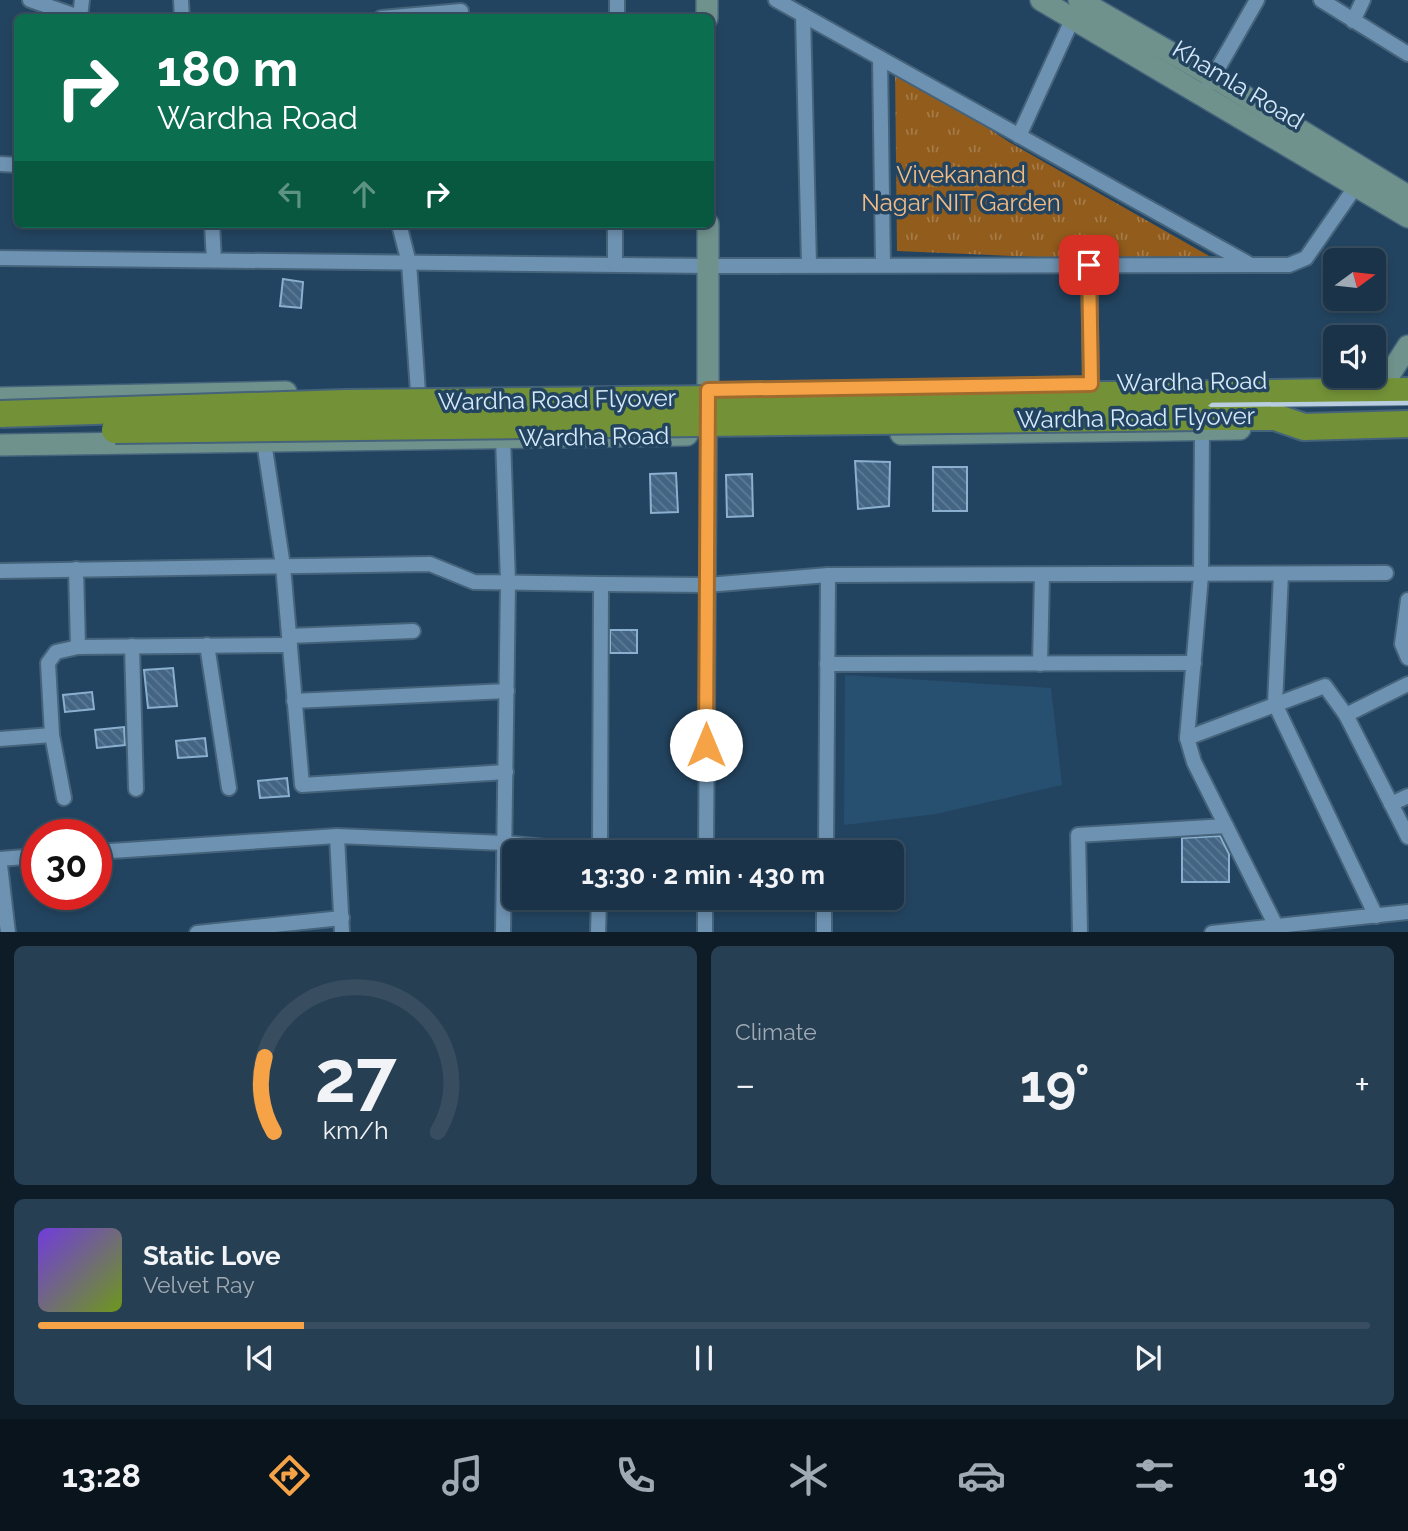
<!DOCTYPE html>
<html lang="en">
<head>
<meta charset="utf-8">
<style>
	body { margin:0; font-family:Raleway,sans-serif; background:#273f52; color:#f1f3f6; height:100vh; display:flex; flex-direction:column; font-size:26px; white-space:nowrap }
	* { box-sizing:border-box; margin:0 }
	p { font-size:23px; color:#9faab4 }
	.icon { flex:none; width:38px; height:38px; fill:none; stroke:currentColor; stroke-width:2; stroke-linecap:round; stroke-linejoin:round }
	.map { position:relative; height:932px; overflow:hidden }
	.side { display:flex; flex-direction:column; gap:14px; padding:14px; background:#0e1c28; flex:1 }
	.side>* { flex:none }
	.banner { position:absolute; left:14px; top:14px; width:700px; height:214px; border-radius:10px; box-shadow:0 4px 10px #0003,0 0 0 2px #384e60; background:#0b6e4f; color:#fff; overflow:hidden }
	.needle { width:46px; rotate:75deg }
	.controls { position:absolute; left:1323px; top:248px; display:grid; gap:14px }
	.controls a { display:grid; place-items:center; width:63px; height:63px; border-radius:10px; background:#1a3348; box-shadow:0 4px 10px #0003,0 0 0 2px #384e60; font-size:35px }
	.speed { position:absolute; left:21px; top:819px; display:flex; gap:14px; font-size:35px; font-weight:700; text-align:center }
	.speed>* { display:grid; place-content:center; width:91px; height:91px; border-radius:50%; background:#1a3348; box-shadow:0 4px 10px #0003,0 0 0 2px #384e60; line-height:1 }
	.speed .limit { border:10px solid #d22; background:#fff; color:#111 }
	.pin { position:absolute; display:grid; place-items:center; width:60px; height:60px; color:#fff; margin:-30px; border-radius:14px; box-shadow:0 4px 10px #0006 }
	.me { position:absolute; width:77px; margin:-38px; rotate:0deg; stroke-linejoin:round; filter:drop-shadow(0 0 5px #0008) }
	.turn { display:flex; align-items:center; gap:24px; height:147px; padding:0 28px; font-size:32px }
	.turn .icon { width:91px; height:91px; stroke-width:2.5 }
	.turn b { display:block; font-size:49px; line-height:60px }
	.lanes { display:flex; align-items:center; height:66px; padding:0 28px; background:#0003; justify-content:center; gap:35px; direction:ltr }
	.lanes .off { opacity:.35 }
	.big { font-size:52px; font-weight:700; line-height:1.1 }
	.side .card { flex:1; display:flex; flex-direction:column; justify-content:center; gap:10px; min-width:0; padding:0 24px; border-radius:10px; background:#273f52 }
	.side .dial { align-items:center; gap:0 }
	.dial svg { height:182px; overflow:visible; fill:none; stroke:#384e60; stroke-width:7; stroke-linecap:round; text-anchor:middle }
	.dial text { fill:#f1f3f6; stroke:none }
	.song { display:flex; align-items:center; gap:21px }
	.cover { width:84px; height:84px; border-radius:10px; background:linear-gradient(135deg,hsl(260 70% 55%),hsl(80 70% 35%)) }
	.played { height:7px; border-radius:4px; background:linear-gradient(90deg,#f5a346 20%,#384e60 20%) }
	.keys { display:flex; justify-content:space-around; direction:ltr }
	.heat { display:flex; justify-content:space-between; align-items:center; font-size:38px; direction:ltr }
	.side .tiles { flex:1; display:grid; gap:14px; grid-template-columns:1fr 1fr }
	.card:last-child { grid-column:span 2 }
	.trip { position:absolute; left:502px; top:840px; width:402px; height:70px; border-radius:10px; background:#1a3348; box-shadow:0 4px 10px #0003,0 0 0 2px #384e60; font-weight:700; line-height:70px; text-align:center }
	.menu { display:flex; height:112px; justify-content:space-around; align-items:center; background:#0a141d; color:#9faab4 }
	.menu .icon { width:49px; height:49px }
	.menu .on { color:#f5a346 }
	.menu b { font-size:32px; color:#f1f3f6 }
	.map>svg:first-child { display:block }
	.built { fill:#274f70 }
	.grass { fill:url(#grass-tufts) }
	.building { fill:url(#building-back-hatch); stroke:#8aafcf; stroke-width:2 }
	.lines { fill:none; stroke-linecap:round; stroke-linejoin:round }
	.street-casing { stroke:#45637b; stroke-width:18 }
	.secondary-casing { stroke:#45637b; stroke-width:24 }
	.highway-casing { stroke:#45637b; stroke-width:30 }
	.street { stroke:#6e92b1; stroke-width:14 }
	.secondary { stroke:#70928c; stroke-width:21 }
	.highway { stroke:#739237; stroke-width:26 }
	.rail { stroke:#b8cde0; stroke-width:4.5 }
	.highway-bridge-casing { stroke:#45637b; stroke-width:30; stroke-linecap:butt }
	.highway-bridge { stroke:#739237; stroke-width:26 }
	.route-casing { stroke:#9f6a2e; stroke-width:18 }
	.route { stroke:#f5a346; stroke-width:12 }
	.labels { text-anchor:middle; stroke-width:7; stroke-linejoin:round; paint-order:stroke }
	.street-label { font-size:24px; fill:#d6e9fa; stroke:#234460 }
	.park-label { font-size:24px; fill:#f2bc86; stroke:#234460 }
</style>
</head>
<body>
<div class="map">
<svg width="1408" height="933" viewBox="0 0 1408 933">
	<defs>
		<pattern id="grass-tufts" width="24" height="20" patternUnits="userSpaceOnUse" patternTransform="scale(1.75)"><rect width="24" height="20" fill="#925c1c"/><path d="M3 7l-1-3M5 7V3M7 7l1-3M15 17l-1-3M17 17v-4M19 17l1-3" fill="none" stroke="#a57b49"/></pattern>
		<pattern id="building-back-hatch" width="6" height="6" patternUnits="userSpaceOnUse" patternTransform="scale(1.75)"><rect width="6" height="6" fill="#436583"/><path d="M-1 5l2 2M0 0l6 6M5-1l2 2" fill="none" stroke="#5d7b95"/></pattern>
	</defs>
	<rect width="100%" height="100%" fill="#234460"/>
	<path class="built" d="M845 675 1051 688 1062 785 936 814 844 825Z"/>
	<path class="grass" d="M895 67 1009 142 1225 265 897 251Z"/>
	<g class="building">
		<path d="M283 279 303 282 301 308 280 306Z"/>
		<path d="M855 461 890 462 889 506 858 509Z"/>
		<rect x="933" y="467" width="34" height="44"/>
		<path d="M676 473 678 512 651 513 650 474Z"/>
		<path d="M752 474 753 516 727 517 726 475Z"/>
		<rect x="610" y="630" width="27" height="23"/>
		<path d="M173 668 177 706 148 708 144 670Z"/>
		<path d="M92 692 94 709 65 712 63 695Z"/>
		<path d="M124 727 125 745 97 748 95 730Z"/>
		<path d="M205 738 207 756 178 758 176 741Z"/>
		<path d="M287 778 289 796 260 798 258 781Z"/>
		<path d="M1220 836 1229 854V882H1182V838Z"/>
	</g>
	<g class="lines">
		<defs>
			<g id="street">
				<path d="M30 0 82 18"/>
				<path d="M181 0 182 18"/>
				<path d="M776 0 1251 265H1289L1306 258 1356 186"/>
				<path d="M1321 0 1408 54"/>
				<path d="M803 15 809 265"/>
				<path d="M80 17 82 0"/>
				<path d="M381 18 461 11"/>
				<path d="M617 18V0"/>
				<path d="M1353 21 1363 0"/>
				<path d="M880 58 883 265"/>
				<path d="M1209 84 1257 0"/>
				<path d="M1019 136 1073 18"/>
				<path d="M0 164 18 165"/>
				<path d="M212 224 214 260"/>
				<path d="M399 224 409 263 418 392"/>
				<path d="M0 258 708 266 1251 265"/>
				<path d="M615 264V224"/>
				<path d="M1089 265 1091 384"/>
				<path d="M1202 431 1201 576 1187 738 1194 762 1276 926"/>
				<path d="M503 438 508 582 503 933"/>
				<path d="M264 442 283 566 302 785 506 772"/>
				<path d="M76 569 78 647"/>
				<path d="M0 571 430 564 474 582 601 584 707 585 828 575 1386 573"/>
				<path d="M1281 574 1275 704 1376 916"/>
				<path d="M1408 600 1402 644 1408 658"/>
				<path d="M289 636 413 631"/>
				<path d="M207 645 229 788"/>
				<path d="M132 646 136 789"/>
				<path d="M827 664 1194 663"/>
				<path d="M1040 664 1042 575"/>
				<path d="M294 701 507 691"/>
				<path d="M1346 715 1408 684"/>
				<path d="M1187 738 1325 686 1346 715 1408 837"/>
				<path d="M0 739 52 735"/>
				<path d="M64 798 52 735 48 663 56 652 78 647 290 645"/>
				<path d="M1391 804 1408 796"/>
				<path d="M337 836 342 933"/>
				<path d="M96 852 337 836 504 843 593 852"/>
				<path d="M600 852 601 584"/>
				<path d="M706 852 709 434"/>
				<path d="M826 852 828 575"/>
				<path d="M0 859 37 856"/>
				<path d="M0 865 8 933"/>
				<path d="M778 898 824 902"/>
				<path d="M824 898V933"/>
				<path d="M197 933 342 918"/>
				<path d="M598 933 599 898"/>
				<path d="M705 933V898"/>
				<path d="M1080 933 1078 835 1226 826"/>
				<path d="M1212 933 1408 912"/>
			</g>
			<g id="secondary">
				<path d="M707 0V18"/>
				<path d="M1041 0 1408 217"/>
				<path d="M1079 0 1213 77 1408 196"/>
				<path d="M708 224V414"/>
				<path d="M1384 383 1408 346"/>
				<path d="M0 398 286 392"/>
				<path d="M901 434 1240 429"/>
				<path d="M0 445 687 435"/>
			</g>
			<g id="highway">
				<path d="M1202 394 1408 391"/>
				<path d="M1202 417H1275L1304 427 1408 424"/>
			</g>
		</defs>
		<use href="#street" class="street-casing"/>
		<use href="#secondary" class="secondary-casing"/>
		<use href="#highway" class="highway-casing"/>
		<use href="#street" class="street"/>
		<use href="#secondary" class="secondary"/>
		<use href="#highway" class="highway"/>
		<path class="rail" d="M0 425 407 413 1408 403"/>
		<defs>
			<g id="highway-bridge">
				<path d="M0 414 346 403 1202 394"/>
				<path d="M115 430 1202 417"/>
			</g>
		</defs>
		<use href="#highway-bridge" class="highway-bridge-casing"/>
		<use href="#highway-bridge" class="highway-bridge"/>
	</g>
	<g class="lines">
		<defs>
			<path id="route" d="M706 745 708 390 1091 384 1089 265"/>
		</defs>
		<use href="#route" class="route-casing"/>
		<use href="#route" class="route"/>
	</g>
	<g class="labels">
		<g class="street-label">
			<text transform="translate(1238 85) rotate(31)" y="8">Khamla Road</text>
			<text transform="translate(1192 382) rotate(-1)" y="8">Wardha Road</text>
			<text transform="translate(557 400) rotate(-1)" y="8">Wardha Road Flyover</text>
			<text transform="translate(1136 418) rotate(-1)" y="8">Wardha Road Flyover</text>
			<text transform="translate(594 437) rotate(-1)" y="8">Wardha Road</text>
		</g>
		<g class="park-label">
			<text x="961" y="183">Vivekanand<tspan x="961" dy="28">Nagar NIT Garden</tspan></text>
		</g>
	</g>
</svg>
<div class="controls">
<a><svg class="needle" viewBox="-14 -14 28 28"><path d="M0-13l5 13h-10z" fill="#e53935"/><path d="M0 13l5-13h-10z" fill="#9faab4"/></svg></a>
<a><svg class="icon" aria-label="sound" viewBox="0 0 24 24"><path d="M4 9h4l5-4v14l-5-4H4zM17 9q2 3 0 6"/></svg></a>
</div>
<div class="speed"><div class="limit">30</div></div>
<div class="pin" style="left:1089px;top:265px;background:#d93025"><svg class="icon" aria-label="arrive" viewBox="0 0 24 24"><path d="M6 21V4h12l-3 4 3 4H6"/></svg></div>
<svg class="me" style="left:706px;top:745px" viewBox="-20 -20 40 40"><circle r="19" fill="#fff"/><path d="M0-13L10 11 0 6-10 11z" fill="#f5a346"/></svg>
<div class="trip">13:30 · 2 min · 430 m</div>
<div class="banner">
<div class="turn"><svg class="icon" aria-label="right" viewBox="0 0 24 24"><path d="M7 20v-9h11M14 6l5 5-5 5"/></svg><div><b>180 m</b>Wardha Road</div></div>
<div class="lanes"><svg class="icon off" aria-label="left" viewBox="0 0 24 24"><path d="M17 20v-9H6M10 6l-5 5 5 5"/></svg><svg class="icon off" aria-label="ahead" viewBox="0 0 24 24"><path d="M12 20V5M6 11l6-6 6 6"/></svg><svg class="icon" aria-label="right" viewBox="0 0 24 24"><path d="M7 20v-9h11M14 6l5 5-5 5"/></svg></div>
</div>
</div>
<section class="side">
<div class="tiles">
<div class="card dial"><svg viewBox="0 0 100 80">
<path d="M14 69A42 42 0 1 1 86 69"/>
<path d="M14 69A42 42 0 0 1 10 36" stroke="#f5a346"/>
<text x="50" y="56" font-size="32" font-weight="700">27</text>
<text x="50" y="72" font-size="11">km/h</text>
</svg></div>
<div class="card"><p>Climate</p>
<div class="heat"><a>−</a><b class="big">19°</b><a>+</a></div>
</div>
<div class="card">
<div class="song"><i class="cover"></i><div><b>Static Love</b><p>Velvet Ray</p></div></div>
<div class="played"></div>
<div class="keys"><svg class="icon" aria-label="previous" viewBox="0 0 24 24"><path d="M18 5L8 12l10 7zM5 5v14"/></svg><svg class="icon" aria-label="pause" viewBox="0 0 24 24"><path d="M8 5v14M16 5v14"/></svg><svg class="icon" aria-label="next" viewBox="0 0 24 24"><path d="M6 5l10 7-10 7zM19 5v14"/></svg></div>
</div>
</div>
</section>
<nav class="menu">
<b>13:28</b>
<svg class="icon on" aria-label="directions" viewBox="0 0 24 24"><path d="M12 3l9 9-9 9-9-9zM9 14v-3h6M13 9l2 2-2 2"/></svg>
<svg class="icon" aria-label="music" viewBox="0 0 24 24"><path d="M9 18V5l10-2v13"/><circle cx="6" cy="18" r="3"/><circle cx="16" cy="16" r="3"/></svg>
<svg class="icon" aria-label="phone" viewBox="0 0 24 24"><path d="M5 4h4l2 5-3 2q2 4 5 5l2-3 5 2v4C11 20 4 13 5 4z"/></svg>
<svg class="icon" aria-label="climate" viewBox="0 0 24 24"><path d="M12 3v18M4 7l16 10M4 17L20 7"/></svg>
<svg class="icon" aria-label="car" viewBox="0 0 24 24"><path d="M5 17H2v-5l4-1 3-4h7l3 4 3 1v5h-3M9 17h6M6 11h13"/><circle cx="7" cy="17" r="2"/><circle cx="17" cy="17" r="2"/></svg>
<svg class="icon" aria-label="filters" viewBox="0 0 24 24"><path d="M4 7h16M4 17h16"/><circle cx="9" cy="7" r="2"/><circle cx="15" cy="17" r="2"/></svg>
<b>19°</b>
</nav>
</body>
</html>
